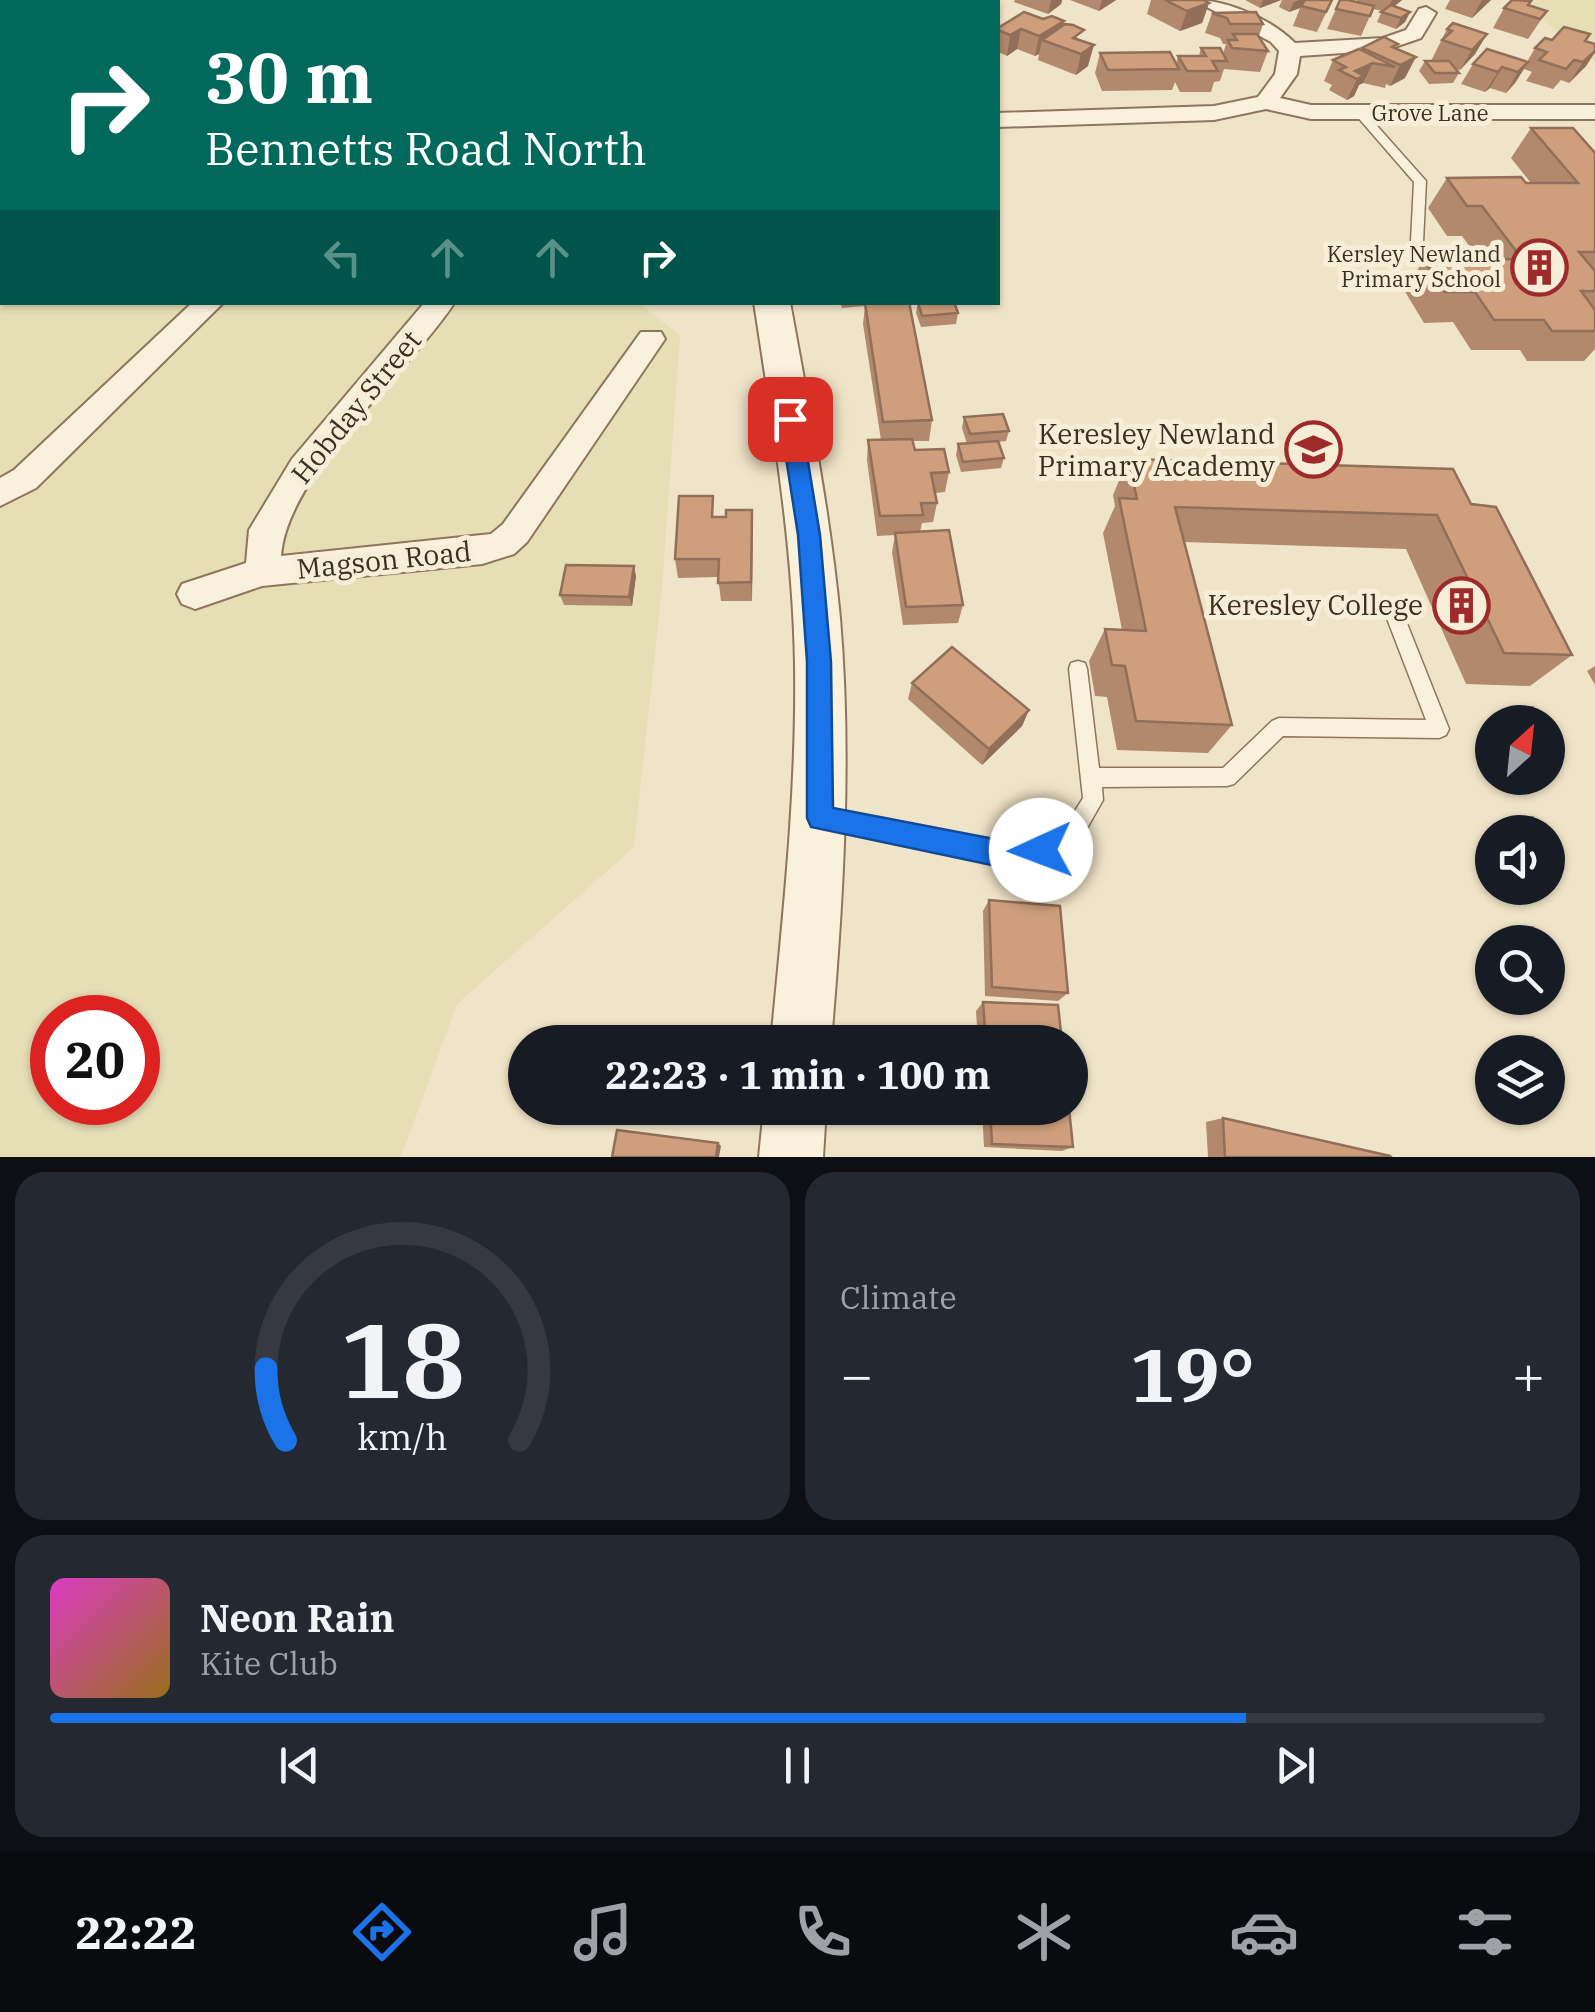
<!DOCTYPE html>
<html lang="en">
<head>
<meta charset="utf-8">
<style>
	body { margin:0; font-family:"IBM Plex Serif",serif; background:#242831; color:#f1f3f6; height:100vh; display:flex; flex-direction:column; font-size:38px; white-space:nowrap }
	* { box-sizing:border-box; margin:0 }
	p { font-size:32px; color:#9ea1a6 }
	.icon { flex:none; width:55px; height:55px; fill:none; stroke:currentColor; stroke-width:2; stroke-linecap:round; stroke-linejoin:round }
	.map { position:relative; height:1157px; overflow:hidden }
	.drawer { display:flex; flex-direction:column; gap:15px; padding:15px; background:#0d0f14; flex:1 }
	.drawer>* { flex:none }
	.banner { position:absolute; left:0px; top:0px; width:1000px; height:305px; box-shadow:0 2px 8px #0004; background:#00695c; color:#fff; overflow:hidden }
	.needle { width:65px; rotate:27deg }
	.controls { position:absolute; left:1475px; top:705px; display:grid; gap:20px }
	.controls a { display:grid; place-items:center; width:90px; height:90px; border-radius:50%; background:#171b24; box-shadow:0 2px 8px #0004; font-size:50px }
	.speed { position:absolute; left:30px; top:995px; display:flex; gap:20px; font-size:50px; font-weight:700; text-align:center }
	.speed>* { display:grid; place-content:center; width:130px; height:130px; border-radius:50%; background:#171b24; box-shadow:0 2px 8px #0004; line-height:1 }
	.speed .limit { border:15px solid #d22; background:#fff; color:#111 }
	.pin { position:absolute; display:grid; place-items:center; width:85px; height:85px; color:#fff; margin:-42px; border-radius:20px; box-shadow:0 5px 15px #0006 }
	.me { position:absolute; width:110px; margin:-55px; rotate:268deg; stroke-linejoin:round; filter:drop-shadow(0 0 8px #0008) }
	.turn { display:flex; align-items:center; gap:35px; height:210px; padding:0 40px; font-size:45px }
	.turn .icon { width:130px; height:130px; stroke-width:2.5 }
	.turn b { display:block; font-size:70px; line-height:85px }
	.lanes { display:flex; align-items:center; height:95px; padding:0 40px; background:#0003; justify-content:center; gap:50px; direction:ltr }
	.lanes .off { opacity:.35 }
	.big { font-size:75px; font-weight:700; line-height:1.1 }
	.drawer .card { flex:1; display:flex; flex-direction:column; justify-content:center; gap:15px; min-width:0; padding:0 35px; border-radius:30px; background:#242831 }
	.drawer .dial { align-items:center; gap:0 }
	.dial svg { height:260px; overflow:visible; fill:none; stroke:#363941; stroke-width:7; stroke-linecap:round; text-anchor:middle }
	.dial text { fill:#f1f3f6; stroke:none }
	.song { display:flex; align-items:center; gap:30px }
	.cover { width:120px; height:120px; border-radius:15px; background:linear-gradient(135deg,hsl(310 70% 55%),hsl(40 70% 35%)) }
	.played { height:10px; border-radius:5px; background:linear-gradient(90deg,#1a73e8 80%,#363941 80%) }
	.keys { display:flex; justify-content:space-around; direction:ltr }
	.heat { display:flex; justify-content:space-between; align-items:center; font-size:55px; direction:ltr }
	.drawer .tiles { flex:1; display:grid; gap:15px; grid-template-columns:1fr 1fr }
	.card:last-child { grid-column:span 2 }
	.trip { position:absolute; left:508px; top:1025px; width:580px; height:100px; border-radius:50px; background:#171b24; box-shadow:0 2px 8px #0004; font-weight:700; line-height:100px; text-align:center }
	.menu { display:flex; height:160px; justify-content:space-around; align-items:center; background:#090b0e; color:#9ea1a6 }
	.menu .icon { width:70px; height:70px }
	.menu .active { color:#1a73e8 }
	.menu b { font-size:45px; color:#f1f3f6 }
	.map>svg:first-child { display:block }
	.farmland { fill:#e6deb5; fill-rule:evenodd }
	.lines { fill:none; stroke-linecap:round; stroke-linejoin:round }
	.service-casing { stroke:#8d765c; stroke-width:3 }
	.minor-casing { stroke:#8d765c; stroke-width:4 }
	.tertiary-casing { stroke:#8d765c; stroke-width:4 }
	.service { fill:#faf1dc; fill-rule:evenodd }
	.minor { fill:#faf1dc; fill-rule:evenodd }
	.tertiary { fill:#faf1dc; fill-rule:evenodd }
	.wall { fill:#b2896c }
	.shaded-wall { fill:#916f58 }
	.building { fill:#cf9f7d; stroke:#916f58; stroke-width:2.5 }
	.route { fill:#1a73e8; stroke:#114b97; stroke-width:2.5 }
	.labels { text-anchor:middle; stroke-width:10; stroke-linejoin:round; paint-order:stroke }
	.far-street-label { font-size:22px; fill:#3d2e20; stroke:#f7eed8 }
	.far-poi-label { font-size:22px; fill:#3d2e20; stroke:#f7eed8; text-anchor:end }
	.street-label { font-size:28px; fill:#3d2e20; stroke:#f7eed8 }
	.poi-label { font-size:28px; fill:#3d2e20; stroke:#f7eed8; text-anchor:end }
</style>
</head>
<body>
<div class="map">
<svg width="1595" height="1157" viewBox="0 0 1595 1157">
	<rect width="100%" height="100%" fill="#f0e4c8"/>
	<g class="farmland">
		<path d="M0 0 557 2H2V302L639 303 680 335 662 588 634 847 457 1004 401 1157H0ZM52 1018H138V1102H52Z"/>
		<path d="M1519 0H1595V62Z"/>
	</g>
	<g class="lines">
		<defs>
			<g id="service">
				<path d="M1355 110H1363L1426 181 1422 263H1412L1410 260 1414 182 1355 114Z"/>
				<path d="M1395 608 1401 611 1404 616 1449 729 1446 735 1439 738 1283 736 1234 784 1227 786 1102 787 1103 800 1074 851 1015 867 825 829 818 826 815 819 818 812 825 809 1015 847 1060 835 1083 798 1069 669 1071 663 1078 661 1085 663 1087 669 1099 768H1223L1272 721 1279 718 1426 720 1386 616 1389 611Z"/>
			</g>
			<g id="minor">
				<path d="M818 0H839L840 2H820Z"/>
				<path d="M1194 0C1228 0 1271 19 1295 43L1383 38 1406 30 1419 9 1426 7 1436 13 1421 38 1386 50 1300 56 1297 74 1280 98 1311 105H1595V119H1311L1266 109 1214 120 998 127V113L1214 106 1258 97 1275 74 1279 51 1271 42Z"/>
				<path d="M193 302H224L36 488 0 506V478L14 470Z"/>
				<path d="M425 302H455C408 373 287 474 281 556L491 534 503 524 641 332H661L665 339 527 542 514 554 482 564 262 586 195 609 182 604 177 594 182 584 246 563 249 530 292 459Z"/>
			</g>
			<g id="tertiary">
				<path d="M667 0H693L694 2H669Z"/>
				<path d="M754 302H790C809 407 830 512 840 618 852 758 843 902 831 1042H771C783 916 797 790 795 664 793 542 772 422 754 302Z"/>
				<path d="M764 1108H826L823 1157H759Z"/>
			</g>
		</defs>
		<use href="#service" class="service-casing"/>
		<use href="#minor" class="minor-casing"/>
		<use href="#tertiary" class="tertiary-casing"/>
		<use href="#service" class="service"/>
		<use href="#minor" class="minor"/>
		<use href="#tertiary" class="tertiary"/>
	</g>
	<g class="wall">
		<path d="M913 0H960L956 2H919Z"/>
		<path d="M1015 0H1062L1061 4 1048 14 1014 2Z"/>
		<path d="M1070 0H1116L1099 11Z"/>
		<path d="M1151 0H1203L1209 3 1202 23 1180 31 1147 14Z"/>
		<path d="M1245 0H1281L1260 8Z"/>
		<path d="M1282 0H1332L1317 32 1293 26 1300 8 1289 12 1279 7Z"/>
		<path d="M1340 0 1356 2 1357 0H1402L1394 6 1410 12 1405 22 1396 29 1377 22 1382 11 1373 9 1361 36 1327 29Z"/>
		<path d="M1450 0H1491L1472 18 1445 9Z"/>
		<path d="M1529 6 1547 11 1528 39 1493 28 1504 8Z"/>
		<path d="M1212 13 1263 24 1259 36 1268 51 1260 72 1224 69 1220 81 1214 82 1211 92H1180L1175 82 1172 90 1102 91 1095 73 1100 53 1176 64 1178 56H1199L1201 48 1223 54 1226 44H1223L1220 38 1205 33Z"/>
		<path d="M1043 19 1064 21 1063 25 1081 41 1088 66 1076 75 1038 60 1039 54 1035 56 1017 49 1007 56 998 52V28Z"/>
		<path d="M1447 29 1487 34 1475 54 1460 70 1456 69 1459 73 1453 83 1429 84 1419 71 1425 61H1431Z"/>
		<path d="M1590 34 1586 41 1595 44V53L1586 66 1569 83 1561 80 1553 89 1526 81 1532 72 1524 69 1515 83 1506 93 1490 88 1485 92 1461 84 1473 64 1527 62 1535 48 1552 40Z"/>
		<path d="M1362 48H1396L1405 78 1390 86 1386 84 1385 88 1363 83 1359 85 1354 96 1347 100 1329 90 1332 85 1324 81 1333 60 1361 50Z"/>
		<path d="M1531 128 1595 153V349L1584 361H1527L1520 350H1471L1453 322 1424 323 1404 290 1424 260 1479 259 1462 236H1447L1428 208 1447 178 1531 183 1511 158Z"/>
		<path d="M840 302H909L932 420 929 441H913L915 450 949 472 945 492 935 493 937 503 933 522 922 523 920 532 963 605 958 623 903 625 892 552 895 535 877 536 867 460 868 440H881L863 324 865 306 842 308Z"/>
		<path d="M918 302 958 313 956 324 921 327 916 313Z"/>
		<path d="M964 417 1009 431 1006 441 998 442 1004 458 1001 468 961 472 956 455 958 444H967L962 428Z"/>
		<path d="M1128 459 1471 504 1572 655 1530 686 1466 684 1406 549 1184 542 1232 725 1208 753 1117 750 1107 697 1095 696 1089 661 1105 629 1122 630 1103 533 1115 506 1113 495Z"/>
		<path d="M752 510V601H721L718 577 678 578 675 559 716 517H726Z"/>
		<path d="M636 576 632 606 564 605 560 595Z"/>
		<path d="M1595 666V685L1587 671Z"/>
		<path d="M912 683 1029 710 1022 726 982 765 908 699Z"/>
		<path d="M989 900 1068 993 1058 1001 985 996 983 911Z"/>
		<path d="M983 1002 1062 1042H978L976 1011Z"/>
		<path d="M982 1108H1069L1073 1147 1062 1151 984 1147Z"/>
		<path d="M1223 1118 1391 1157H1208L1206 1122Z"/>
	</g>
	<g class="shaded-wall">
		<path d="M944 0H960L956 2H942Z"/>
		<path d="M1051 0H1062L1061 4 1048 14Z"/>
		<path d="M1102 0H1116L1099 11Z"/>
		<path d="M1263 0H1281L1260 8Z"/>
		<path d="M1300 0H1306L1300 8 1289 12 1294 2Z"/>
		<path d="M1392 0H1402L1386 13Z"/>
		<path d="M1482 0H1491L1472 18Z"/>
		<path d="M1209 3 1202 23 1180 31 1187 11Z"/>
		<path d="M1410 12 1405 22 1396 29 1401 18Z"/>
		<path d="M1064 21 1060 41 1042 40 1039 54 1035 56 1039 36Z"/>
		<path d="M1021 29 1017 49 1007 56 1010 35Z"/>
		<path d="M1487 34 1475 54 1460 70 1472 50Z"/>
		<path d="M1094 45 1088 66 1076 75 1081 54Z"/>
		<path d="M1595 51 1586 66 1569 83 1583 62Z"/>
		<path d="M1416 57 1405 78 1390 86 1400 65Z"/>
		<path d="M1528 62 1515 83 1506 93 1518 72Z"/>
		<path d="M1373 63 1363 83 1359 85 1354 96 1347 100 1357 79 1355 71Z"/>
		<path d="M1502 67 1490 88 1485 92 1498 72Z"/>
		<path d="M752 510 753 529 752 601 751 582Z"/>
		<path d="M634 566 636 576 632 606 629 597Z"/>
		<path d="M1029 710 1022 726 982 765 989 749Z"/>
		<path d="M718 1143 721 1146 719 1157H716Z"/>
	</g>
	<g class="building">
		<path d="M739 0H772L774 2H740Z"/>
		<path d="M1165 0H1203L1209 3 1187 11Z"/>
		<path d="M1305 0H1332L1326 12 1301 6Z"/>
		<path d="M1340 0H1348L1374 6 1370 16 1336 9Z"/>
		<path d="M1512 0 1531 1 1528 5 1547 11 1540 19 1504 8Z"/>
		<path d="M1391 5 1410 12 1401 18 1381 12Z"/>
		<path d="M1024 12 1043 19 1052 16 1064 21 1039 36 1021 29 1010 35 998 30V28Z"/>
		<path d="M1256 12 1263 24H1230L1227 18 1212 13Z"/>
		<path d="M1453 23 1487 34 1472 50 1442 40 1452 31 1447 29Z"/>
		<path d="M1065 24 1073 25 1084 30 1073 38 1094 45 1081 54 1042 40Z"/>
		<path d="M1564 27 1590 34 1585 41 1595 44V51L1583 62 1574 60 1566 69 1539 60 1547 52 1535 48 1545 38 1552 40Z"/>
		<path d="M1233 34H1257L1268 51 1232 48 1228 40H1237Z"/>
		<path d="M1384 37 1398 44 1392 47 1416 57 1400 65 1362 48Z"/>
		<path d="M1201 48H1220L1227 61H1212L1218 71H1187L1178 56H1206Z"/>
		<path d="M1359 49 1395 67 1373 63 1355 71 1364 76 1357 79 1339 70 1346 67 1333 60Z"/>
		<path d="M1487 49 1528 62 1518 72 1502 67 1498 72 1473 64Z"/>
		<path d="M1170 52 1179 69 1108 70 1100 53Z"/>
		<path d="M1425 61H1449L1459 73H1435Z"/>
		<path d="M1531 128H1573L1595 153V252H1579L1595 271V291H1581L1595 310V331H1552L1544 320H1494L1475 292H1445L1424 260 1522 259 1482 206H1467L1447 178 1521 177 1526 183H1578Z"/>
		<path d="M909 302 932 420 883 422 865 303Z"/>
		<path d="M918 302H954L958 313 922 316Z"/>
		<path d="M1003 414 1009 431 970 434 964 417Z"/>
		<path d="M912 439 915 450 944 449 949 472 931 473 937 503H921L923 515 880 516 868 440Z"/>
		<path d="M998 441 1004 458 963 462 958 444Z"/>
		<path d="M1128 459 1453 469 1471 504 1496 507 1572 655 1504 653 1437 515 1175 507 1232 725 1136 721 1125 666 1112 665 1105 629 1146 631 1119 498 1137 499Z"/>
		<path d="M679 496H713L712 517H726V510H752L751 582 718 583 719 559H675Z"/>
		<path d="M949 530 963 605 906 607 895 533Z"/>
		<path d="M566 565 634 566 629 597 560 595Z"/>
		<path d="M952 647 1029 710 989 749 912 683Z"/>
		<path d="M989 900 1060 906 1068 993 992 987Z"/>
		<path d="M983 1002 1058 1005 1062 1042H986Z"/>
		<path d="M990 1108H1069L1073 1147 992 1144Z"/>
		<path d="M1223 1118 1390 1156 1391 1157H1225Z"/>
		<path d="M617 1130 718 1143 716 1157H612Z"/>
	</g>
	<path class="route" d="M790 412 801 419 820 535 831 662 833 808 1015 843 1041 837 1051 841 1055 850 1051 860 1015 870 811 827 807 818V662L798 535 780 419Z"/>
	<defs>
		<symbol id="building-ring" viewBox="-11 -11 22 22"><circle r="9.5" fill="#f7eed8" stroke="#9e2a2b" stroke-width="1.5"/><path d="M-4-6H4V6H1V3H-1V6H-4ZM-2.5-4.3h1.7v1.8h-1.7ZM.8-4.3h1.7v1.8H.8ZM-2.5-1h1.7V.8h-1.7ZM.8-1h1.7V.8H.8Z" fill="#9e2a2b"/></symbol>
		<symbol id="school-ring" viewBox="-11 -11 22 22"><circle r="9.5" fill="#f7eed8" stroke="#9e2a2b" stroke-width="1.5"/><path d="M0-5L7-2L0 1L-7-2ZM-4 1L0 2.5L4 1V4Q0 6-4 4Z" fill="#9e2a2b"/></symbol>
	</defs>
	<g fill-rule="evenodd">
		<use href="#building-ring" x="1508" y="236" width="63" height="63"/>
		<use href="#school-ring" x="1282" y="418" width="63" height="63"/>
		<use href="#building-ring" x="1430" y="574" width="63" height="63"/>
	</g>
	<g class="labels">
		<g class="far-street-label">
			<text x="1430" y="121">Grove Lane</text>
		</g>
		<g class="far-poi-label">
			<text x="1501" y="262">Kersley Newland<tspan x="1501" dy="25">Primary School</tspan></text>
		</g>
		<g class="street-label">
			<text transform="translate(356 407) rotate(-51)" y="10">Hobday Street</text>
			<text transform="translate(384 560) rotate(-6)" y="10">Magson Road</text>
		</g>
		<g class="poi-label">
			<text x="1275" y="444">Keresley Newland<tspan x="1275" dy="32">Primary Academy</tspan></text>
			<text x="1423" y="615">Keresley College</text>
		</g>
	</g>
</svg>
<div class="controls">
<a><svg class="needle" viewBox="-14 -14 28 28"><path d="M0-13l5 13h-10z" fill="#e53935"/><path d="M0 13l5-13h-10z" fill="#9ea1a6"/></svg></a>
<a><svg class="icon" aria-label="sound" viewBox="0 0 24 24"><path d="M4 9h4l5-4v14l-5-4H4zM17 9q2 3 0 6"/></svg></a>
<a><svg class="icon" aria-label="search" viewBox="0 0 24 24"><circle cx="10" cy="10" r="6"/><path d="M15 15l6 6"/></svg></a>
<a><svg class="icon" aria-label="layers" viewBox="0 0 24 24"><path d="M12 4l9 5-9 5-9-5zM3 14l9 5 9-5"/></svg></a>
</div>
<div class="speed"><div class="limit">20</div></div>
<div class="pin" style="left:790px;top:419px;background:#d93025"><svg class="icon" aria-label="arrive" viewBox="0 0 24 24"><path d="M6 21V4h12l-3 4 3 4H6"/></svg></div>
<svg class="me" style="left:1041px;top:850px" viewBox="-20 -20 40 40"><circle r="19" fill="#fff"/><path d="M0-13L10 11 0 6-10 11z" fill="#1a73e8"/></svg>
<div class="trip">22:23 · 1 min · 100 m</div>
<div class="banner">
<div class="turn"><svg class="icon" aria-label="right" viewBox="0 0 24 24"><path d="M7 20v-9h11M14 6l5 5-5 5"/></svg><div><b>30 m</b>Bennetts Road North</div></div>
<div class="lanes"><svg class="icon off" aria-label="left" viewBox="0 0 24 24"><path d="M17 20v-9H6M10 6l-5 5 5 5"/></svg><svg class="icon off" aria-label="ahead" viewBox="0 0 24 24"><path d="M12 20V5M6 11l6-6 6 6"/></svg><svg class="icon off" aria-label="ahead" viewBox="0 0 24 24"><path d="M12 20V5M6 11l6-6 6 6"/></svg><svg class="icon" aria-label="right" viewBox="0 0 24 24"><path d="M7 20v-9h11M14 6l5 5-5 5"/></svg></div>
</div>
</div>
<section class="drawer">
<div class="tiles">
<div class="card dial"><svg viewBox="0 0 100 80">
<path d="M14 69A42 42 0 1 1 86 69"/>
<path d="M14 69A42 42 0 0 1 8 47" stroke="#1a73e8"/>
<text x="50" y="56" font-size="32" font-weight="700">18</text>
<text x="50" y="72" font-size="11">km/h</text>
</svg></div>
<div class="card"><p>Climate</p>
<div class="heat"><a>−</a><b class="big">19°</b><a>+</a></div>
</div>
<div class="card">
<div class="song"><i class="cover"></i><div><b>Neon Rain</b><p>Kite Club</p></div></div>
<div class="played"></div>
<div class="keys"><svg class="icon" aria-label="previous" viewBox="0 0 24 24"><path d="M18 5L8 12l10 7zM5 5v14"/></svg><svg class="icon" aria-label="pause" viewBox="0 0 24 24"><path d="M8 5v14M16 5v14"/></svg><svg class="icon" aria-label="next" viewBox="0 0 24 24"><path d="M6 5l10 7-10 7zM19 5v14"/></svg></div>
</div>
</div>
</section>
<nav class="menu">
<b>22:22</b>
<svg class="icon active" aria-label="directions" viewBox="0 0 24 24"><path d="M12 3l9 9-9 9-9-9zM9 14v-3h6M13 9l2 2-2 2"/></svg>
<svg class="icon" aria-label="music" viewBox="0 0 24 24"><path d="M9 18V5l10-2v13"/><circle cx="6" cy="18" r="3"/><circle cx="16" cy="16" r="3"/></svg>
<svg class="icon" aria-label="phone" viewBox="0 0 24 24"><path d="M5 4h4l2 5-3 2q2 4 5 5l2-3 5 2v4C11 20 4 13 5 4z"/></svg>
<svg class="icon" aria-label="climate" viewBox="0 0 24 24"><path d="M12 3v18M4 7l16 10M4 17L20 7"/></svg>
<svg class="icon" aria-label="car" viewBox="0 0 24 24"><path d="M5 17H2v-5l4-1 3-4h7l3 4 3 1v5h-3M9 17h6M6 11h13"/><circle cx="7" cy="17" r="2"/><circle cx="17" cy="17" r="2"/></svg>
<svg class="icon" aria-label="filters" viewBox="0 0 24 24"><path d="M4 7h16M4 17h16"/><circle cx="9" cy="7" r="2"/><circle cx="15" cy="17" r="2"/></svg>
</nav>
</body>
</html>
